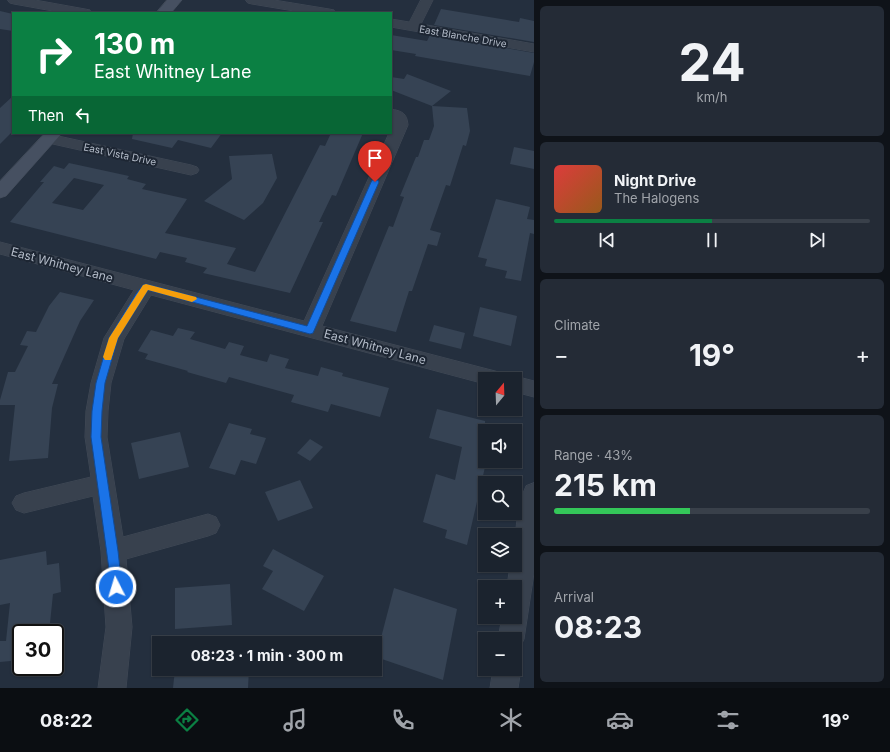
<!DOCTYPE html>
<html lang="en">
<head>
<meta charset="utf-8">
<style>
	body { margin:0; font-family:Inter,sans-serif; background:#242b36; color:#f1f3f6; height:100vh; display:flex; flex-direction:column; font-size:15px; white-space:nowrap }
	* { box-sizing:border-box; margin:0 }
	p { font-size:13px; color:#a0a4aa }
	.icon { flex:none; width:22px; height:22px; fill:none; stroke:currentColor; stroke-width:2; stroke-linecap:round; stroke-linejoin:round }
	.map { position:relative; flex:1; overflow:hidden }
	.side { display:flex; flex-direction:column; gap:6px; padding:6px; background:#0f1319; width:356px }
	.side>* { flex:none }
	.top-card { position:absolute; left:12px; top:12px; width:380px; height:122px; border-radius:0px; box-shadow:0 1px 3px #0004,0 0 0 1px #39404a; background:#0b8043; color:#fff; overflow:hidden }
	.needle { width:26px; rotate:19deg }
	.tools { position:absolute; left:478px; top:372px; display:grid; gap:8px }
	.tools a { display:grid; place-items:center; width:44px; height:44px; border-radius:0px; background:#1b232e; box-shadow:0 1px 3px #0004,0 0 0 1px #39404a; font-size:20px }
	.speed { position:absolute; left:12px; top:624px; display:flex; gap:8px; font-size:20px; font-weight:700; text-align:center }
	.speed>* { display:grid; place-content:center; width:52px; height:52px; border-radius:50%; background:#1b232e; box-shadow:0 1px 3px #0004,0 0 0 1px #39404a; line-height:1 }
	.speed .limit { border:2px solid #111; border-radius:6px; background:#fff; color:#111 }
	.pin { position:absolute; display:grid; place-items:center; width:34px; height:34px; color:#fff; margin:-41px -17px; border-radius:50% 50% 50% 0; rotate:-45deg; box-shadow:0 0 4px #0007 }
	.pin .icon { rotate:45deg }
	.me { position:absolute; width:44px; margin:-22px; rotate:355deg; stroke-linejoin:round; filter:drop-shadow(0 0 3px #0008) }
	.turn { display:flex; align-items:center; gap:14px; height:84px; padding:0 16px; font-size:18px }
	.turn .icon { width:52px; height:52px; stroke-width:2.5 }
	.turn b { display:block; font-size:28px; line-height:34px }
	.then { display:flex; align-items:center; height:38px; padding:0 16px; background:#0003; gap:8px; font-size:15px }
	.big { font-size:30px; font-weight:700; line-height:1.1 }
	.side .tile { flex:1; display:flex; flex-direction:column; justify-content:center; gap:6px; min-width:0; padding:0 14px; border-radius:6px; background:#242b36 }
	.side .dial { align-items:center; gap:0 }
	.dial b { font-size:52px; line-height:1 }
	.song { display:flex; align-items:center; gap:12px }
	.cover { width:48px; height:48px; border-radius:6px; background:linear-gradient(135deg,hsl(0 70% 55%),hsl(30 70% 35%)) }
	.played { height:4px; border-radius:2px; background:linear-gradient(90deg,#0b8043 50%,#39404a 50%) }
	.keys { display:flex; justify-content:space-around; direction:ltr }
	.heat { display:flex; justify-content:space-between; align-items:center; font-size:22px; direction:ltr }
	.charge { height:6px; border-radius:3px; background:linear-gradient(90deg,#34c759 43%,#39404a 0) }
	.trip { position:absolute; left:152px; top:636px; width:230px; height:40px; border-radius:0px; background:#1b232e; box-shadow:0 1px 3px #0004,0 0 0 1px #39404a; font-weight:700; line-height:40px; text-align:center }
	.menu { display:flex; height:64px; justify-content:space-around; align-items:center; background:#0b0e12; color:#a0a4aa }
	.menu .icon { width:28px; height:28px }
	.menu .on { color:#0b8043 }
	.menu b { font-size:18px; color:#f1f3f6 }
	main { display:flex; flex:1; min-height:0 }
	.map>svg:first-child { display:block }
	.building { fill:#364354; fill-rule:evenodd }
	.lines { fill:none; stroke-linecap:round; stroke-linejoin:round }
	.street-casing { stroke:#414a57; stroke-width:1 }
	.secondary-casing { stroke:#414a57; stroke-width:1 }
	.street { fill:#38414e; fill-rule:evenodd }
	.secondary { fill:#465061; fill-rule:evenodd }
	.route { fill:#1a73e8; stroke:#114b97 }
	.slow { fill:#f59e0b }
	.labels { text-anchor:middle; stroke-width:4; stroke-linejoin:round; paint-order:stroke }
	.far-street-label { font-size:10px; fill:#b4bcc9; stroke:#1d2633 }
	.street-label { font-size:12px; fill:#b4bcc9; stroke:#1d2633 }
</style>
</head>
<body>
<main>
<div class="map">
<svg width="534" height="688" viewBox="0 0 534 688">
	<rect width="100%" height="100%" fill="#242f3e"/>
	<g class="building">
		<path d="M441 9 519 22 520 18 534 21V42L434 25Z"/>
		<path d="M0 11 13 14V31L0 29Z"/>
		<path d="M391 35 427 41 430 35 534 53V62L530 76 415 56 416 54 391 50Z"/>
		<path d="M407 74 451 91 432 106 391 90V77L404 79Z"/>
		<path d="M13 96V131L0 144V108Z"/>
		<path d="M432 106 467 108 470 131 466 146 463 145 450 186 446 185 430 230 441 233 437 246 428 244 412 291H409L396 332 350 321 389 226 393 227 404 197 400 196 416 157H418L424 140H429L434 126Z"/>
		<path d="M133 133H222L211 148 178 140 172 148 132 139Z"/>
		<path d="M331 133H363L336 196 332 195 319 222H323L290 293 203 273 207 268 185 262 187 258 160 252 156 259 10 222 44 182H40L54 166 64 169 69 163 129 176 127 179 146 184 142 189 187 199 165 233 236 248 227 264 255 272 320 145 325 146ZM74 178 104 185 83 210 52 203Z"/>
		<path d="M514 147 534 151V169L510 164Z"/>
		<path d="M272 154 277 178 263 203 244 220 204 201 232 179 229 156Z"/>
		<path d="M496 199 530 207 527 219 534 220V234L530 233 521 281 505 278 507 271 485 266 487 259 478 257Z"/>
		<path d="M60 292 94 300 80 321 52 384H58L52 408 48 458 9 461 15 405H0V400L8 372H15L28 346 20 345 27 331 36 332 49 306Z"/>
		<path d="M480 307 517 316 511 346 473 336Z"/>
		<path d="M434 325 465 333 461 349 429 341Z"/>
		<path d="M178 328 195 332 190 339 225 349 229 342 244 346 240 355 267 362 270 354 289 359 285 368 318 376 321 367 343 373 342 376 389 388 380 417 331 404 328 412 291 402 294 395 229 377 226 383 187 372 188 371 145 359 148 354 138 351 151 330 173 336Z"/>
		<path d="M437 409 485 421V467L467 545 445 538 447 530 423 522 436 474 455 480 462 447 429 438Z"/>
		<path d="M229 423 252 429 250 434 266 438 256 464 241 460 235 475 209 468Z"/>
		<path d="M180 432 189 467 139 479 131 443Z"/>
		<path d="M310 439 323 447 310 461 297 453Z"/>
		<path d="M300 480 313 508 278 521 265 492Z"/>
		<path d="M273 549 324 576 304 611 262 589 273 571 263 566Z"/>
		<path d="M46 551 47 565 59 563 61 592 53 594 49 633H21V660L0 662V641H6L10 603 0 605V560Z"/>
		<path d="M230 584 232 625 175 629V588Z"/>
		<path d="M394 588 457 609 443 680 376 657Z"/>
		<path d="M175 669H249L248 688H173Z"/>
	</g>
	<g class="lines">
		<defs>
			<g id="street">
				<path d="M8 0H35L85 9 90 10 91 13H64L14 4 10 3Z"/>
				<path d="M246 0H274L329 9 334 10 335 13H306L252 4 248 3Z"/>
				<path d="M421 0H433L421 24 534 44V52L391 27V19L409 22Z"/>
				<path d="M391 109C402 111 407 113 408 125L322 326 495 371 502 373 505 379H485V384L151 295 124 339 111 383 108 411 107 437 123 537 208 514 216 517 220 525 216 533 208 536 126 559 132 627 126 688H98L106 627 101 551 93 496 24 513 16 510 12 503 16 496 24 493 91 477 85 437 86 411 91 383 104 338 134 290 0 254V242L304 321 389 133H391L392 119H391Z"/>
				<path d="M49 134 191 165 197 167 199 170 197 173 191 175 44 142 41 139 44 136Z"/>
				<path d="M515 376 534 381V397L515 392V379H507Z"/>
				<path d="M534 483V573L524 639 520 648 515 650V639H498L502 617H515V587H507L510 565H515C515 541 515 508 526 486Z"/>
				<path d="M515 659 521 669 518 688H490L493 669H515Z"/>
			</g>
			<g id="secondary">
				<path d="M167 0H182L171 13H156Z"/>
				<path d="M45 133H62L6 196 0 198V181Z"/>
			</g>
		</defs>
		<use href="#street" class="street-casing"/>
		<use href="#secondary" class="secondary-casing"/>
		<use href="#street" class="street"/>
		<use href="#secondary" class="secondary"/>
	</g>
	<path class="route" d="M372 180H378L379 182 313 333 310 334 148 290 118 338 105 383 102 411 101 437 118 551 122 587 120 591 116 593 112 591 91 437 92 411 96 383 109 338 136 294 143 285 146 284 307 326Z"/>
	<path class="slow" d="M146 284 196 297 197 299 192 302 148 290 118 338 111 360H105L103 357 109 338 143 285Z"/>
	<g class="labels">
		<g class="far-street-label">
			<text transform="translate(463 36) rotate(10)" y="4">East Blanche Drive</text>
			<text transform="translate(120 154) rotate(12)" y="4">East Vista Drive</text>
		</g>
		<g class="street-label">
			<text transform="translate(62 265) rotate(15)" y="4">East Whitney Lane</text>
			<text transform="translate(375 347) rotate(15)" y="4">East Whitney Lane</text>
		</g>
	</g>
</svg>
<div class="tools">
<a><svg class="needle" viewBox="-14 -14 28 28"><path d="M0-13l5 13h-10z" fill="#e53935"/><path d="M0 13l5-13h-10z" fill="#a0a4aa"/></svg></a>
<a><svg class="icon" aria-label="sound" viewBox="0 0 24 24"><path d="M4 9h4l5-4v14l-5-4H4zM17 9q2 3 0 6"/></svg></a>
<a><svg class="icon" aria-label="search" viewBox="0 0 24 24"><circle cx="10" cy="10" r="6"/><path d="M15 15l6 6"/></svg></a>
<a><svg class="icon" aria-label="layers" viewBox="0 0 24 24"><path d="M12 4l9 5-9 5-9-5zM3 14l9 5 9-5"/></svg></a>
<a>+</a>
<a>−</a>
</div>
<div class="speed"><div class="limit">30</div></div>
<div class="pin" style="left:375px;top:182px;background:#d93025"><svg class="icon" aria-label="arrive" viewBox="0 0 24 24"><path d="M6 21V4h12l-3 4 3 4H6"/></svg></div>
<svg class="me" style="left:116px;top:587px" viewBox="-20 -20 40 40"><circle r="17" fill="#1a73e8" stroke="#fff" stroke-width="3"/><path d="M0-11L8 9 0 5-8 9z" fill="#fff"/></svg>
<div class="trip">08:23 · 1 min · 300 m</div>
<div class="top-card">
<div class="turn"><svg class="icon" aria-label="right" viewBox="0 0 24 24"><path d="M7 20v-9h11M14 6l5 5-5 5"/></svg><div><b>130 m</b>East Whitney Lane</div></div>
<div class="then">Then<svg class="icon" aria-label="left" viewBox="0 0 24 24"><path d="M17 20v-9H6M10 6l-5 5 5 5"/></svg></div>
</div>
</div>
<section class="side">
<div class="tile dial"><b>24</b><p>km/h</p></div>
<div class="tile">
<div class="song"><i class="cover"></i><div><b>Night Drive</b><p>The Halogens</p></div></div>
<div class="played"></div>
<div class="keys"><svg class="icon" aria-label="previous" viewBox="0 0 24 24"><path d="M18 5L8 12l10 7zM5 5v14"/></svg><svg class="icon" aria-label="pause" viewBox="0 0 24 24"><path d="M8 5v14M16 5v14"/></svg><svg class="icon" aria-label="next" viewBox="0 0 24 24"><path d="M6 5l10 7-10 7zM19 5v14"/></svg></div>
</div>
<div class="tile"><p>Climate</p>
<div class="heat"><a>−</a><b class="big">19°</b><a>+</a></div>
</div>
<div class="tile"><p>Range · 43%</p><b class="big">215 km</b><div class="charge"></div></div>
<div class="tile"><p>Arrival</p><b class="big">08:23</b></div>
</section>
</main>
<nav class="menu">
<b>08:22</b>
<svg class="icon on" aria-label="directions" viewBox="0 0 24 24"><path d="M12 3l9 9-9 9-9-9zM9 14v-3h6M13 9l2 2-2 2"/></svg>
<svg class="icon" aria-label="music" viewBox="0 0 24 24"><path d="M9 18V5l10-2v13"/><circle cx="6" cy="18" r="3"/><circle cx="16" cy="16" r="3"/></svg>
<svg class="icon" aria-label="phone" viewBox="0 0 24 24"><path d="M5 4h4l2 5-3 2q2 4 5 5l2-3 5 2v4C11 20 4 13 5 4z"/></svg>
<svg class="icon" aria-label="climate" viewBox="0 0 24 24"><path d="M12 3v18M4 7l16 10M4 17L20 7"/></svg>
<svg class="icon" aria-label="car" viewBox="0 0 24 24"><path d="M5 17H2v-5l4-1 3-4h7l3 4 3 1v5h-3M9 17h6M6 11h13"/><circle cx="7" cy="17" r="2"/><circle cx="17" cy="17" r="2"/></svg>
<svg class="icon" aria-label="filters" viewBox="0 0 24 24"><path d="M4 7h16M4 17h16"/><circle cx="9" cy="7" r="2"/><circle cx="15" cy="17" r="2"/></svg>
<b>19°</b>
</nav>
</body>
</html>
